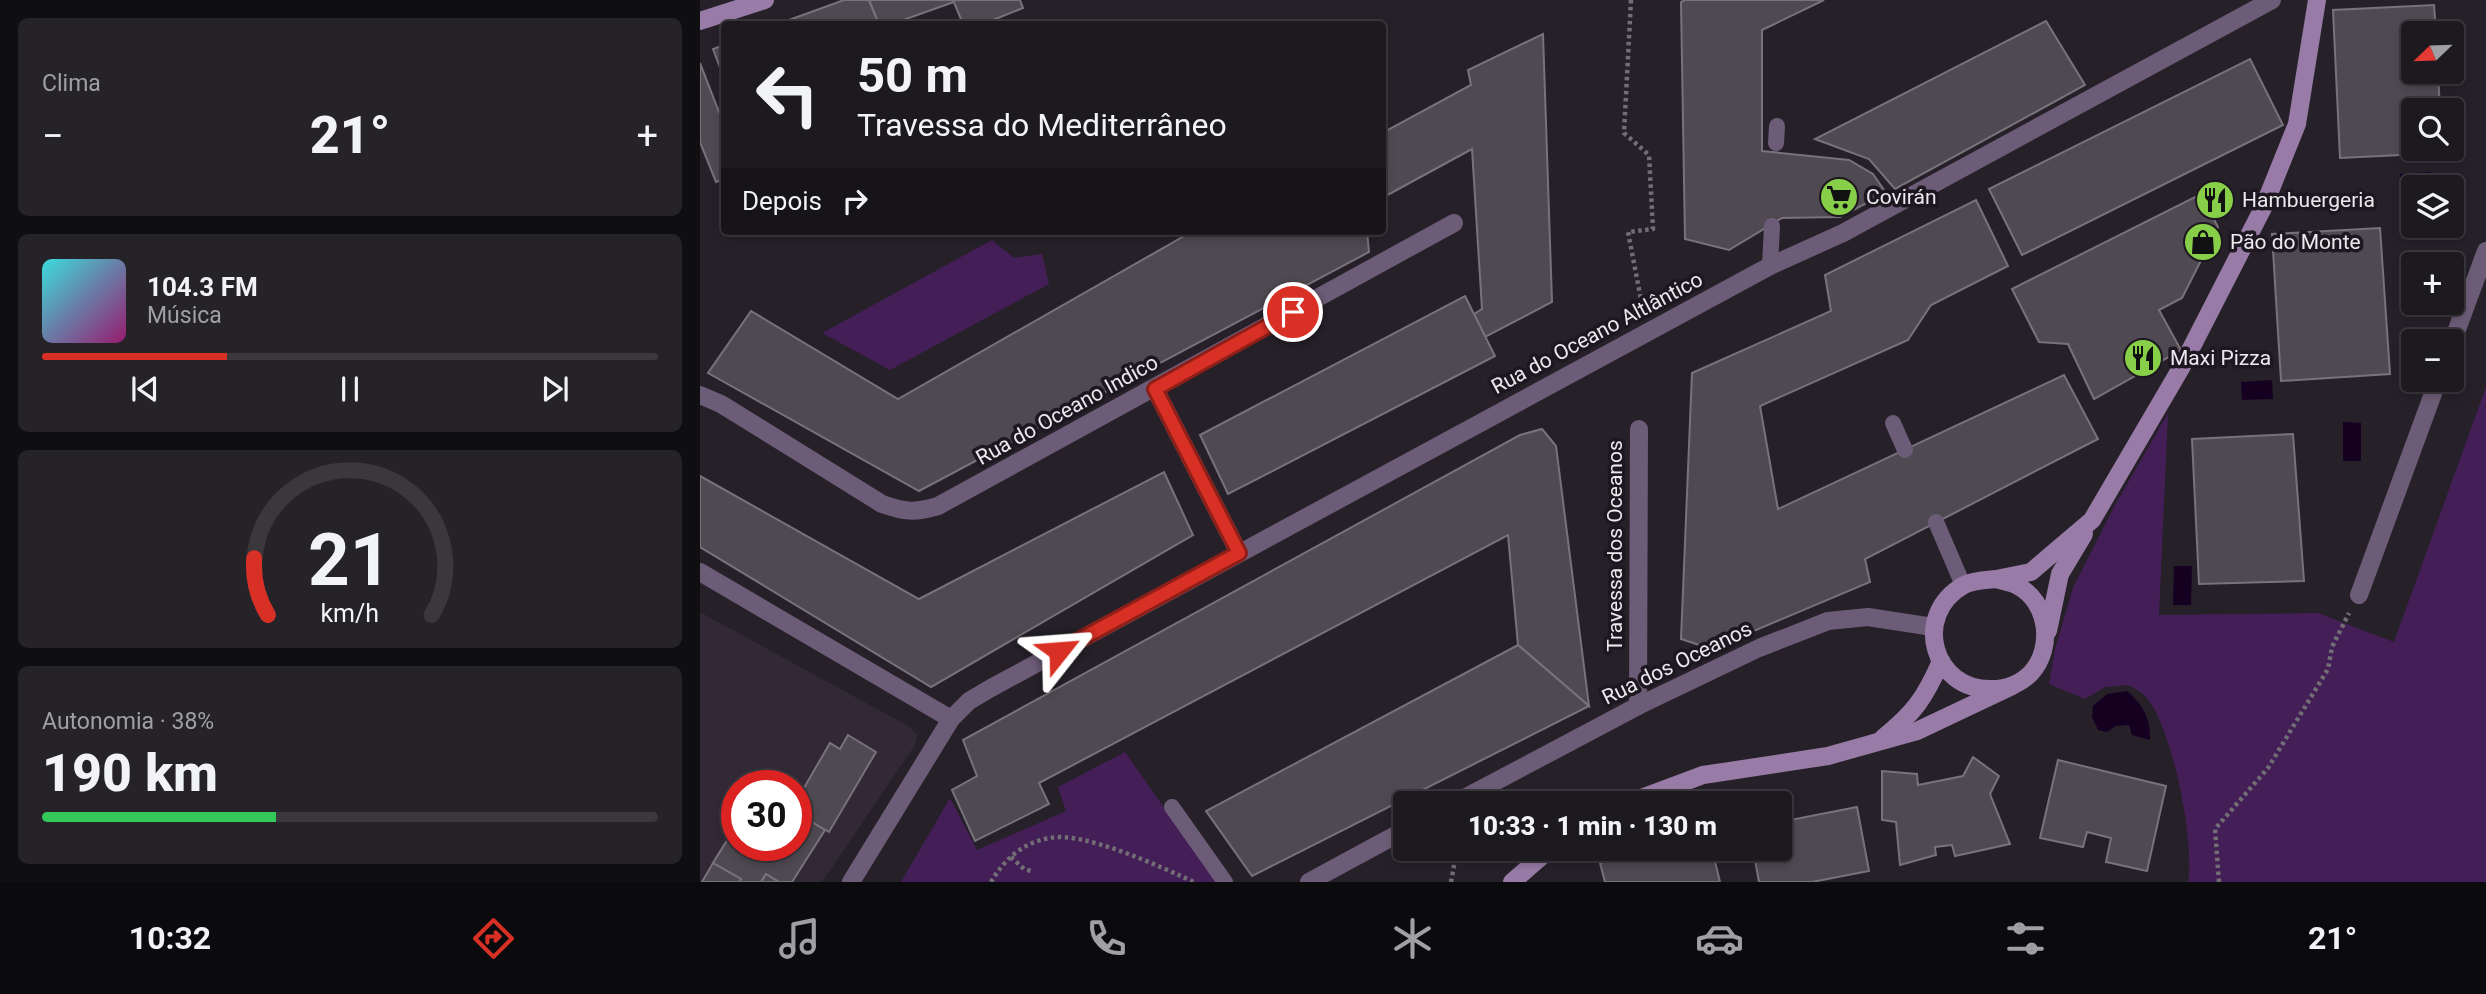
<!DOCTYPE html>
<html lang="pt">
<head>
<meta charset="utf-8">
<style>
	body { margin:0; font-family:Roboto,sans-serif; background:#252228; color:#f1f3f6; height:100vh; display:flex; flex-direction:column; font-size:26px; white-space:nowrap }
	* { box-sizing:border-box; margin:0 }
	p { font-size:23px; color:#a0a0a4 }
	.icon { flex:none; width:38px; height:38px; fill:none; stroke:currentColor; stroke-width:2; stroke-linecap:round; stroke-linejoin:round }
	.map { position:relative; flex:1; overflow:hidden }
	.details { display:flex; flex-direction:column; gap:18px; padding:18px; background:#0f0e11; width:700px }
	.details>* { flex:none }
	.hud { position:absolute; left:21px; top:21px; width:665px; height:214px; border-radius:7px; box-shadow:0 4px 10px #0003,0 0 0 2px #3a383d; background:#1c191f; color:#f1f3f6; overflow:hidden }
	.needle { width:46px; rotate:247deg }
	.tools { position:absolute; left:1701px; top:21px; display:grid; gap:14px }
	.tools a { display:grid; place-items:center; width:63px; height:63px; border-radius:7px; background:#1c191f; box-shadow:0 4px 10px #0003,0 0 0 2px #3a383d; font-size:35px }
	.speed { position:absolute; left:21px; top:770px; display:flex; gap:14px; font-size:35px; font-weight:700; text-align:center }
	.speed>* { display:grid; place-content:center; width:91px; height:91px; border-radius:50%; background:#1c191f; box-shadow:0 4px 10px #0003,0 0 0 2px #3a383d; line-height:1 }
	.speed .limit { border:10px solid #d22; background:#fff; color:#111 }
	.pin { position:absolute; display:grid; place-items:center; width:60px; height:60px; color:#fff; margin:-30px; border:4px solid #fff; border-radius:50%; box-shadow:0 2px 7px #0007 }
	.me { position:absolute; width:77px; margin:-38px; rotate:62deg; stroke-linejoin:round; filter:drop-shadow(0 0 5px #0008) }
	.turn { display:flex; align-items:center; gap:24px; height:147px; padding:0 21px; font-size:32px }
	.turn .icon { width:91px; height:91px; stroke-width:2.5 }
	.turn b { display:block; font-size:49px; line-height:60px }
	.then { display:flex; align-items:center; height:66px; padding:0 21px; background:#0003; gap:14px; font-size:26px }
	.big { font-size:52px; font-weight:800; line-height:1.1 }
	.details .tile { flex:1; display:flex; flex-direction:column; justify-content:center; gap:10px; min-width:0; padding:0 24px; border-radius:10px; background:#252228 }
	.details .dial { align-items:center; gap:0 }
	.dial svg { height:182px; overflow:visible; fill:none; stroke:#3a383d; stroke-width:7; stroke-linecap:round; text-anchor:middle }
	.dial text { fill:#f1f3f6; stroke:none }
	.song { display:flex; align-items:center; gap:21px }
	.cover { width:84px; height:84px; border-radius:10px; background:linear-gradient(135deg,hsl(180 70% 55%),hsl(320 70% 35%)) }
	.played { height:7px; border-radius:4px; background:linear-gradient(90deg,#d93025 30%,#3a383d 30%) }
	.keys { display:flex; justify-content:space-around; direction:ltr }
	.heat { display:flex; justify-content:space-between; align-items:center; font-size:38px; direction:ltr }
	.charge { height:10px; border-radius:5px; background:linear-gradient(90deg,#34c759 38%,#3a383d 0) }
	.trip { position:absolute; left:693px; top:791px; width:399px; height:70px; border-radius:7px; background:#1c191f; box-shadow:0 4px 10px #0003,0 0 0 2px #3a383d; font-weight:800; line-height:70px; text-align:center }
	.menu { display:flex; height:112px; justify-content:space-around; align-items:center; background:#0b0a0c; color:#a0a0a4 }
	.menu .icon { width:49px; height:49px }
	.menu .on { color:#d93025 }
	.menu b { font-size:32px; color:#f1f3f6 }
	main { display:flex; flex:1; min-height:0 }
	.map>svg:first-child { display:block }
	.built { fill:#312936; fill-rule:evenodd }
	.green { fill:#441e56 }
	.water { fill:#150022 }
	.building { fill:#4f4952; stroke:#78727b; stroke-width:2 }
	.lines { fill:none; stroke-linecap:round; stroke-linejoin:round }
	.path { stroke:#726e75; stroke-width:4.5; stroke-dasharray:3.5 3.5; stroke-linecap:butt }
	.lane { stroke:#6d5c77; stroke-width:16 }
	.street { stroke:#6d5c77; stroke-width:18 }
	.secondary { stroke:#987ca7; stroke-width:18 }
	.route-casing { stroke:#8d1f18; stroke-width:18 }
	.route { stroke:#d93025; stroke-width:12 }
	.labels { text-anchor:middle; stroke-width:7; stroke-linejoin:round; paint-order:stroke }
	.poi-label { font-size:21px; fill:#ece9ee; stroke:#1d1820; text-anchor:start }
	.street-label { font-size:21px; fill:#ece9ee; stroke:#1d1820 }
</style>
</head>
<body>
<main>
<section class="details">
<div class="tile"><p>Clima</p>
<div class="heat"><a>−</a><b class="big">21°</b><a>+</a></div>
</div>
<div class="tile">
<div class="song"><i class="cover"></i><div><b>104.3 FM</b><p>Música</p></div></div>
<div class="played"></div>
<div class="keys"><svg class="icon" aria-label="previous" viewBox="0 0 24 24"><path d="M18 5L8 12l10 7zM5 5v14"/></svg><svg class="icon" aria-label="pause" viewBox="0 0 24 24"><path d="M8 5v14M16 5v14"/></svg><svg class="icon" aria-label="next" viewBox="0 0 24 24"><path d="M6 5l10 7-10 7zM19 5v14"/></svg></div>
</div>
<div class="tile dial"><svg viewBox="0 0 100 80">
<path d="M14 69A42 42 0 1 1 86 69"/>
<path d="M14 69A42 42 0 0 1 8 44" stroke="#d93025"/>
<text x="50" y="56" font-size="32" font-weight="700">21</text>
<text x="50" y="72" font-size="11">km/h</text>
</svg></div>
<div class="tile"><p>Autonomia · 38%</p><b class="big">190 km</b><div class="charge"></div></div>
</section>
<div class="map">
<svg width="1786" height="882" viewBox="0 0 1786 882">
	<rect width="100%" height="100%" fill="#262129"/>
	<path class="built" d="M0 612 208 726 217 734 215 745 122 882H0ZM37 786H96V845H37Z"/>
	<g class="green">
		<path d="M292 240 314 258 342 254 349 284 190 370 122 333Z"/>
		<path d="M1786 387V882H1488C1495 843 1473 728 1446 697 1442 692 1434 688 1428 685L1405 687 1385 699 1349 684 1355 649 1373 588 1415 505 1468 413 1459 615 1618 613 1694 642Z"/>
		<path d="M425 752 516 882H201L250 798 277 850 366 811 358 787Z"/>
	</g>
	<g class="water">
		<path d="M1731 172 1732 187H1713V192H1701L1700 174Z"/>
		<path d="M1572 380 1573 399 1542 400 1541 382Z"/>
		<path d="M1643 422 1661 423V461H1643Z"/>
		<path d="M1474 566H1492L1491 605H1473Z"/>
		<path d="M1427 691C1443 704 1451 719 1450 740L1432 735 1429 725 1416 726 1407 732 1398 730 1392 717 1393 706 1407 694Z"/>
	</g>
	<g class="building">
		<path d="M144 0H169L179 24H78Z"/>
		<path d="M169 0H253L254 2 192 24H179Z"/>
		<path d="M253 0H320L323 8 283 24H263Z"/>
		<path d="M985 0H1124L1062 30V151L1149 160 1173 174 1186 193 1140 217 1082 218 1029 250 985 239 981 2Z"/>
		<path d="M1734 5 1736 33H1713V72H1738L1740 110H1713V149H1742V153L1640 158 1633 10Z"/>
		<path d="M1346 21 1385 85 1195 189 1169 159 1115 139Z"/>
		<path d="M843 34 852 302 785 337 774 314 782 309 772 149 682 198V133L771 85 768 70Z"/>
		<path d="M24 45V78L13 49Z"/>
		<path d="M1550 59 1583 125 1322 255 1289 189Z"/>
		<path d="M0 63 24 125V179L16 182 0 142Z"/>
		<path d="M1501 194 1518 227 1482 298 1459 310 1481 350 1394 399 1368 344 1339 342 1312 289Z"/>
		<path d="M1276 200 1308 266 1231 305 1208 340 1060 406 1078 509 1364 375 1398 439 1165 559 1170 582 1011 649 981 639 992 373 1131 311 1125 275Z"/>
		<path d="M1680 228 1690 374 1581 381 1572 234Z"/>
		<path d="M493 231H667L669 252 219 491 8 373 51 311 198 399Z"/>
		<path d="M765 296 795 356 528 494 500 435Z"/>
		<path d="M842 429 856 446 889 706 818 645 808 535 339 783 349 804 275 841 252 790 277 776 263 740 820 435Z"/>
		<path d="M1593 434 1604 581 1499 584 1492 439Z"/>
		<path d="M464 472 493 535 231 687 0 547V476L219 599Z"/>
		<path d="M818 645 889 706 552 876 506 811Z"/>
		<path d="M148 735 176 752 129 832 100 815 110 798 101 793 130 743 140 749Z"/>
		<path d="M1273 757 1299 776 1290 794 1310 844 1255 856 1252 845 1235 847 1236 855 1200 865 1196 822 1182 820V771L1217 774 1218 785 1263 776Z"/>
		<path d="M1358 760 1466 786 1447 871 1406 862 1411 838 1387 832 1383 847 1340 838Z"/>
		<path d="M65 776 82 786H59Z"/>
		<path d="M101 793 110 798 100 815 125 830 92 882H79L66 874 61 882H39L41 879 13 863 37 824V845H96V794L99 796Z"/>
		<path d="M1157 807 1169 871 1112 882H1059L1053 849H1080V822Z"/>
		<path d="M956 849H1012L1020 882H905L900 863Z"/>
		<path d="M13 863 41 879 39 882H2Z"/>
		<path d="M66 874 79 882H61Z"/>
	</g>
	<g class="lines">
		<g class="path">
			<path d="M931 0 924 133 949 155 953 229 928 232 943 310"/>
			<path d="M311 857 324 869 334 872"/>
			<path d="M291 882C304 860 323 842 350 838 384 831 461 867 494 882"/>
			<path d="M751 882 757 849"/>
			<path d="M1519 882 1515 829 1568 768 1628 669 1632 647 1649 613"/>
		</g>
		<g class="lane">
			<path d="M1076 143 1077 126"/>
			<path d="M1070 266 1072 226"/>
			<path d="M1193 423 1205 450"/>
			<path d="M1236 522 1263 585"/>
			<path d="M472 807 525 882"/>
		</g>
		<g class="street">
			<path d="M1752 343 1786 251"/>
			<path d="M455 389 539 553"/>
			<path d="M0 395 21 404 182 504C205 512 214 513 238 506L754 223"/>
			<path d="M0 572 251 719"/>
			<path d="M1659 595 1738 380"/>
			<path d="M938 706 939 429"/>
			<path d="M755 803 938 706 1059 648 1128 621 1168 617 1233 627"/>
			<path d="M151 882 251 719 269 701 291 688 1070 266 1143 233 1572 0"/>
			<path d="M609 882 705 830"/>
		</g>
		<g class="secondary">
			<path d="M0 21 65 0"/>
			<path d="M1296 579 1331 572 1392 520 1481 368 1564 206 1597 124 1617 0"/>
			<path d="M1296 579C1302 581 1310 582 1316 585 1349 601 1354 648 1331 673 1320 684 1307 689 1292 689 1233 691 1211 615 1264 585 1274 580 1285 580 1296 579Z"/>
			<path d="M1348 631 1360 574 1384 534"/>
			<path d="M1183 738C1214 713 1225 698 1241 661"/>
			<path d="M928 803 1003 775 1128 756 1217 731 1312 686"/>
			<path d="M812 882 850 849"/>
		</g>
	</g>
	<g class="lines">
		<defs>
			<path id="route" d="M359 651 539 553 455 389 593 312"/>
		</defs>
		<use href="#route" class="route-casing"/>
		<use href="#route" class="route"/>
	</g>
	<defs>
		<symbol id="supermarket-disc" viewBox="-11 -11 22 22"><circle r="9.5" fill="#88cf49" stroke="#1d1820"/><path d="M-6-5.5h2.5l.6 2H6L4.5 2H-2.5L-4.4-4H-6ZM-1.5 3.2a1.3 1.3 0 1 0 .1 0ZM3 3.2a1.3 1.3 0 1 0 .1 0Z" fill="#111"/></symbol>
		<symbol id="restaurant-disc" viewBox="-11 -11 22 22"><circle r="9.5" fill="#88cf49" stroke="#1d1820"/><path d="M-5-6h1v4h1v-4h1v4h1v-4h1v5L-1.5 .5V6h-2V.5L-5-1ZM5-6V6H3V1.5H1.5Q1.5-4 5-6Z" fill="#111"/></symbol>
		<symbol id="shop-disc" viewBox="-11 -11 22 22"><circle r="9.5" fill="#88cf49" stroke="#1d1820"/><path d="M-5-2.5h2.3a2.7 3.5 0 0 1 5.4 0H5L5.5 6h-11ZM-1.5-2.5h3a1.5 2.3 0 0 0-3 0Z" fill="#111"/></symbol>
	</defs>
	<g fill-rule="evenodd">
		<use href="#supermarket-disc" x="1117" y="175" width="44" height="44"/>
		<use href="#restaurant-disc" x="1493" y="178" width="44" height="44"/>
		<use href="#shop-disc" x="1481" y="220" width="44" height="44"/>
		<use href="#restaurant-disc" x="1421" y="336" width="44" height="44"/>
	</g>
	<g class="labels">
		<g class="poi-label">
			<text x="1166" y="204">Covirán</text>
			<text x="1542" y="207">Hambuergeria</text>
			<text x="1530" y="249">Pão do Monte</text>
			<text x="1470" y="365">Maxi Pizza</text>
		</g>
		<g class="street-label">
			<text transform="translate(897 333) rotate(-28)" y="7">Rua do Oceano Altlântico</text>
			<text transform="translate(367 410) rotate(-29)" y="7">Rua do Oceano Indico</text>
			<text transform="translate(915 546) rotate(-90)" y="7">Travessa dos Oceanos</text>
			<text transform="translate(977 663) rotate(-26)" y="7">Rua dos Oceanos</text>
		</g>
	</g>
</svg>
<div class="tools">
<a><svg class="needle" viewBox="-14 -14 28 28"><path d="M0-13l5 13h-10z" fill="#e53935"/><path d="M0 13l5-13h-10z" fill="#a0a0a4"/></svg></a>
<a><svg class="icon" aria-label="search" viewBox="0 0 24 24"><circle cx="10" cy="10" r="6"/><path d="M15 15l6 6"/></svg></a>
<a><svg class="icon" aria-label="layers" viewBox="0 0 24 24"><path d="M12 4l9 5-9 5-9-5zM3 14l9 5 9-5"/></svg></a>
<a>+</a>
<a>−</a>
</div>
<div class="speed"><div class="limit">30</div></div>
<div class="pin" style="left:593px;top:312px;background:#d93025"><svg class="icon" aria-label="arrive" viewBox="0 0 24 24"><path d="M6 21V4h12l-3 4 3 4H6"/></svg></div>
<svg class="me" style="left:359px;top:651px" viewBox="-20 -20 40 40"><path d="M0-17L14 15 0 8-14 15z" fill="#d93025" stroke="#fff" stroke-width="4"/></svg>
<div class="trip">10:33 · 1 min · 130 m</div>
<div class="hud">
<div class="turn"><svg class="icon" aria-label="left" viewBox="0 0 24 24"><path d="M17 20v-9H6M10 6l-5 5 5 5"/></svg><div><b>50 m</b>Travessa do Mediterrâneo</div></div>
<div class="then">Depois<svg class="icon" aria-label="right" viewBox="0 0 24 24"><path d="M7 20v-9h11M14 6l5 5-5 5"/></svg></div>
</div>
</div>
</main>
<nav class="menu">
<b>10:32</b>
<svg class="icon on" aria-label="directions" viewBox="0 0 24 24"><path d="M12 3l9 9-9 9-9-9zM9 14v-3h6M13 9l2 2-2 2"/></svg>
<svg class="icon" aria-label="music" viewBox="0 0 24 24"><path d="M9 18V5l10-2v13"/><circle cx="6" cy="18" r="3"/><circle cx="16" cy="16" r="3"/></svg>
<svg class="icon" aria-label="phone" viewBox="0 0 24 24"><path d="M5 4h4l2 5-3 2q2 4 5 5l2-3 5 2v4C11 20 4 13 5 4z"/></svg>
<svg class="icon" aria-label="climate" viewBox="0 0 24 24"><path d="M12 3v18M4 7l16 10M4 17L20 7"/></svg>
<svg class="icon" aria-label="car" viewBox="0 0 24 24"><path d="M5 17H2v-5l4-1 3-4h7l3 4 3 1v5h-3M9 17h6M6 11h13"/><circle cx="7" cy="17" r="2"/><circle cx="17" cy="17" r="2"/></svg>
<svg class="icon" aria-label="filters" viewBox="0 0 24 24"><path d="M4 7h16M4 17h16"/><circle cx="9" cy="7" r="2"/><circle cx="15" cy="17" r="2"/></svg>
<b>21°</b>
</nav>
</body>
</html>
